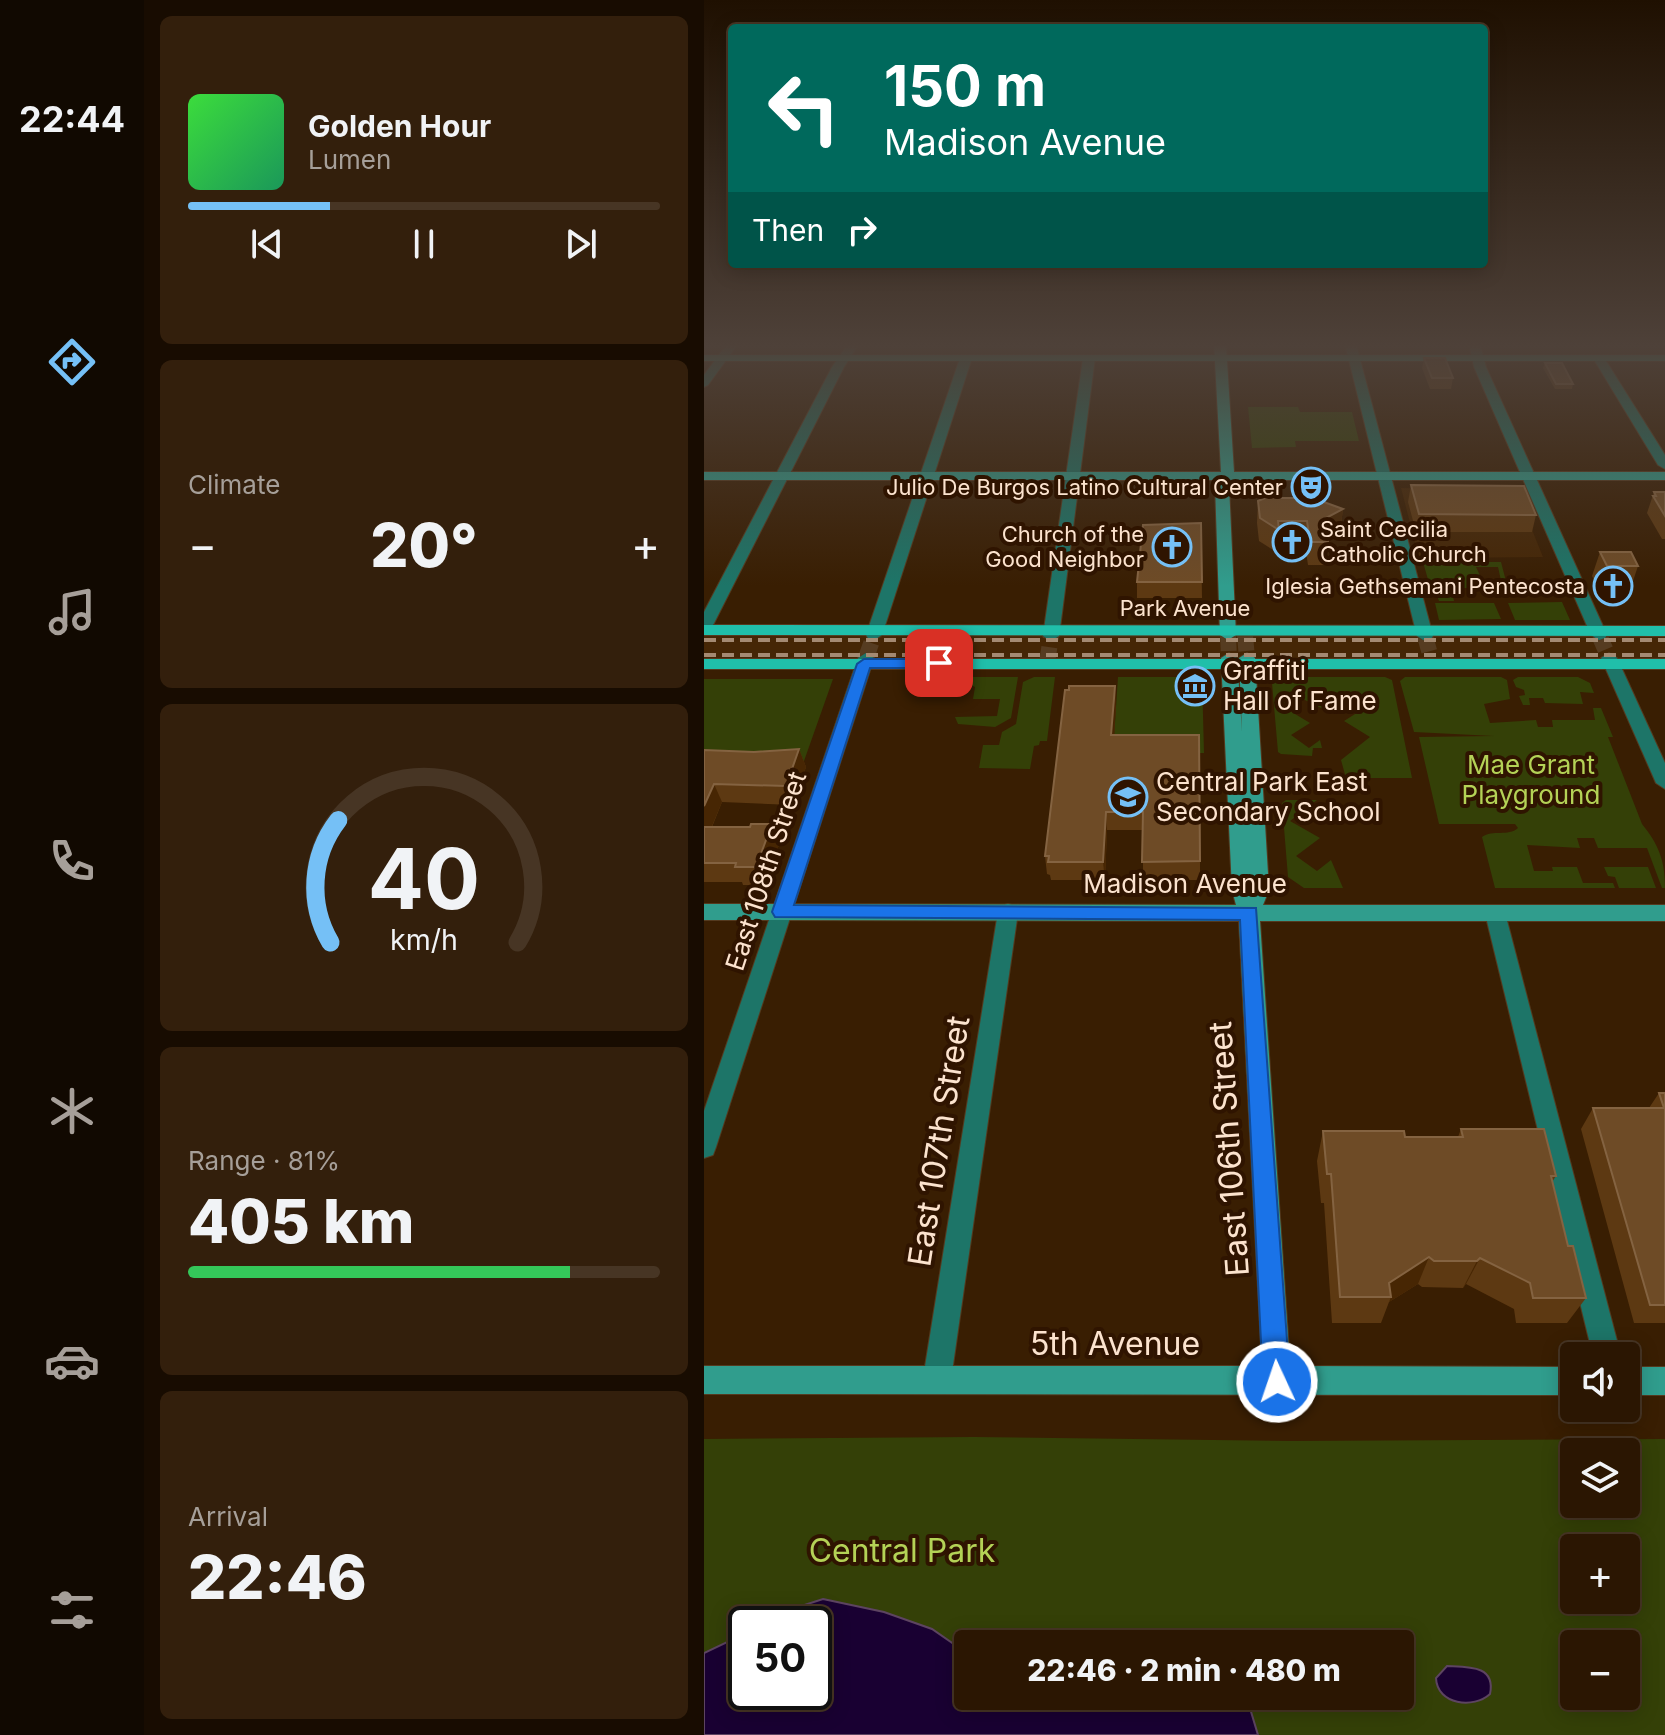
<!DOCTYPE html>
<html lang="en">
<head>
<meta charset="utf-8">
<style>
	body { margin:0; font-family:Inter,sans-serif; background:#331f0c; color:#f1f3f6; height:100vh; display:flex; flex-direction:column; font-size:30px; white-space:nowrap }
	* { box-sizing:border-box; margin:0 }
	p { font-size:26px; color:#a69f99 }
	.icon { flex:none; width:44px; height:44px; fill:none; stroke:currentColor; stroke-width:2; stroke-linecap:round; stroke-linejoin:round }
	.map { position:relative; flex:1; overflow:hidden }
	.sheet { display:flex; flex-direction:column; gap:16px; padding:16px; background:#180c01; width:560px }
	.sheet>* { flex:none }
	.guide { position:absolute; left:24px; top:24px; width:760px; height:244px; border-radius:8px; box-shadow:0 4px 20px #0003,0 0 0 2px #473524; background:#00695c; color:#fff; overflow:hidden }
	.fabs { position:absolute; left:856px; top:1342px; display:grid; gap:16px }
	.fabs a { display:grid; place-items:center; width:80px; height:80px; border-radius:8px; background:#2b1602; box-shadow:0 4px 20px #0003,0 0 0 2px #473524; font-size:40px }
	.speed { position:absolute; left:24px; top:1606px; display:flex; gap:16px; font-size:40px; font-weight:700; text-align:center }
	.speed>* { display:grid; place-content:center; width:104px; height:104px; border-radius:50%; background:#2b1602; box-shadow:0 4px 20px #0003,0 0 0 2px #473524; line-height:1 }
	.speed .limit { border:4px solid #111; border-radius:12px; background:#fff; color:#111 }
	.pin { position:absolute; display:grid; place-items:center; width:68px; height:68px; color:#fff; margin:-34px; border-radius:16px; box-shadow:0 4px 12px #0006 }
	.me { position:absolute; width:88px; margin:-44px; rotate:357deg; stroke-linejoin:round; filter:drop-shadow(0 0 6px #0008) }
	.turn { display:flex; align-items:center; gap:28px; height:168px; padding:0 24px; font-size:36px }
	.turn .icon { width:104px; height:104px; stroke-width:2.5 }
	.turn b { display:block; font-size:56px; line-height:68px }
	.then { display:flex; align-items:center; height:76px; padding:0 24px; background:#0003; gap:16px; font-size:30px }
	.big { font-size:60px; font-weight:800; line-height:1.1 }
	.sheet .card { flex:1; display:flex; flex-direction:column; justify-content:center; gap:12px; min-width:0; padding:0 28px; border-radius:12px; background:#331f0c }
	.sheet .dial { align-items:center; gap:0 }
	.dial svg { height:208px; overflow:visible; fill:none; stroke:#473524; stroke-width:7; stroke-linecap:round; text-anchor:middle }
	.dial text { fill:#f1f3f6; stroke:none }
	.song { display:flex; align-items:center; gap:24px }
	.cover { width:96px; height:96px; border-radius:12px; background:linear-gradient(135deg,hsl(120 70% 55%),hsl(150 70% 35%)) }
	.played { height:8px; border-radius:4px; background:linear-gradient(90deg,#75c0f6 30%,#473524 30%) }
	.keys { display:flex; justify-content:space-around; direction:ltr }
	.heat { display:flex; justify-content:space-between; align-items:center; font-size:44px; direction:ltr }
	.charge { height:12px; border-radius:6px; background:linear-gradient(90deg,#34c759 81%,#473524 0) }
	.trip { position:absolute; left:250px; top:1630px; width:460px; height:80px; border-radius:8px; background:#2b1602; box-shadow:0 4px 20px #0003,0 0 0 2px #473524; font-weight:800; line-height:80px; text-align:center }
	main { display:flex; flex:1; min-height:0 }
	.menu { display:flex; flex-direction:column; width:144px; justify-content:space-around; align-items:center; background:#110901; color:#a69f99 }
	.menu .icon { width:56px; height:56px }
	.menu .active { color:#75c0f6 }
	.menu b { font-size:36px; color:#f1f3f6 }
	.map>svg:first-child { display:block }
	.built { fill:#452605 }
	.green { fill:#344007; fill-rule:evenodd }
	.water { fill:#190032; stroke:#5d4461; stroke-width:2 }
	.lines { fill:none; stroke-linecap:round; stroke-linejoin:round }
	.street-tunnel { stroke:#563c21; stroke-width:16; stroke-dasharray:16 8; stroke-linecap:butt }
	.secondary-tunnel { stroke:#563c21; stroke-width:16; stroke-dasharray:16 8; stroke-linecap:butt }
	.street-casing { stroke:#543a1f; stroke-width:2 }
	.secondary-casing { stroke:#543a1f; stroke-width:2 }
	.primary-casing { stroke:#543a1f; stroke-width:2 }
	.street { fill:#1d7568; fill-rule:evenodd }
	.secondary { fill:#309d8d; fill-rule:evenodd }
	.primary { fill:#20bfaa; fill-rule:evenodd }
	.rail { stroke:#a48a72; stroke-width:4; stroke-dasharray:12 6; stroke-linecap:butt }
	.wall { fill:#5d3912 }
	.shaded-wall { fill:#472603 }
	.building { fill:#6e4b26; stroke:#846341; stroke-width:2 }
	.route { fill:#1a73e8; stroke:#114b97; stroke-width:2 }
	.labels { text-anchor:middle; stroke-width:8; stroke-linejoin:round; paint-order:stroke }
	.far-poi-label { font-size:22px; fill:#fce3ce; stroke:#2f1400; text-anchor:end }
	.far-street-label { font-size:22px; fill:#fce3ce; stroke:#2f1400 }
	.poi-label { font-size:26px; fill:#fce3ce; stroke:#2f1400; text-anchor:start }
	.park-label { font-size:26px; fill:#b4d256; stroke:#2f1400 }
	.street-label { font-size:26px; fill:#fce3ce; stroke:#2f1400 }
	.near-street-label { font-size:32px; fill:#fce3ce; stroke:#2f1400 }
	.near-park-label { font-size:32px; fill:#b4d256; stroke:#2f1400 }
</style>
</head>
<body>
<main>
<nav class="menu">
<b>22:44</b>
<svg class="icon active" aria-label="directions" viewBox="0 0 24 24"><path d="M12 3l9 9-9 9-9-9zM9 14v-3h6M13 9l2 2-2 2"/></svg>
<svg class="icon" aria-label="music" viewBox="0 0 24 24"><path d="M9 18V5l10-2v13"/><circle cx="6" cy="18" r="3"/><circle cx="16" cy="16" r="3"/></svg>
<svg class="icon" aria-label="phone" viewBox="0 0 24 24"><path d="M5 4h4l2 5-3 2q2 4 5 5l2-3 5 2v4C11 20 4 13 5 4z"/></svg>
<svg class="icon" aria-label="climate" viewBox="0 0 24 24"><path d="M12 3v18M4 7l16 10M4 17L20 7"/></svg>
<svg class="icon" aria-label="car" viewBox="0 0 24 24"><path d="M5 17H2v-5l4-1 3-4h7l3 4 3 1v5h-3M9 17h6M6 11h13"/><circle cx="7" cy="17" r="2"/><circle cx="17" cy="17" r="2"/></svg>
<svg class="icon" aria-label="filters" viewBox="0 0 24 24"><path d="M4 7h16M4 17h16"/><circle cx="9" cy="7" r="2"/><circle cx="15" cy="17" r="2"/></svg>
</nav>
<section class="sheet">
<div class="card">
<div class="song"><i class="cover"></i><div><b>Golden Hour</b><p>Lumen</p></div></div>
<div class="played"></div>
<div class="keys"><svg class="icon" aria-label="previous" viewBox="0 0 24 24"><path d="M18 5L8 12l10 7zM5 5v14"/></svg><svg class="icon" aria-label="pause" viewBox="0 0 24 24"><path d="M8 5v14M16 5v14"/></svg><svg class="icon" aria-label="next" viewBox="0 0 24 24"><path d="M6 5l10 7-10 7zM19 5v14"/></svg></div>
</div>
<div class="card"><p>Climate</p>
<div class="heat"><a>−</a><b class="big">20°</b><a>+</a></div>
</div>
<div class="card dial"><svg viewBox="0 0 100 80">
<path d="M14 69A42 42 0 1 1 86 69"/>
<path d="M14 69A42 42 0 0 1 17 22" stroke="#75c0f6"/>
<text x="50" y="56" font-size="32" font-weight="700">40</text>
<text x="50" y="72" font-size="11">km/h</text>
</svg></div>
<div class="card"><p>Range · 81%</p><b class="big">405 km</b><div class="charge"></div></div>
<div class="card"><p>Arrival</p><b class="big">22:46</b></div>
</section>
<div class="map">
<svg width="961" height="1735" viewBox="0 0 961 1735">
	<rect width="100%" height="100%" fill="#391e02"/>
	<g class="built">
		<path d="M697 488 812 490 839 557 715 558Z"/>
		<path d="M0 635 961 636V659L0 658Z"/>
	</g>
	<g class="green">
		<path d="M544 407H594L596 412H648L655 441H591L592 447 548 448Z"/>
		<path d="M719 562H797L803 585H798L794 567H772L782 588H747L750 601H735L731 590H727Z"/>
		<path d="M858 602 866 620H811L804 603Z"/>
		<path d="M731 603H790L797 619 735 620Z"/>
		<path d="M259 677H314L307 718 291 727 254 724 251 717 293 716 296 699H269L271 687 257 680Z"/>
		<path d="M330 677H351L343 741H336L335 745 330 746 326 769 275 768 279 745H295L298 732 312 724 319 682Z"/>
		<path d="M414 677H498L500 753H409Z"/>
		<path d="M577 677H681L688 680 708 778H642L637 760 666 737 640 721 659 709 641 698 619 709 597 698 581 708 606 723 587 735 605 748 616 740 618 748H609L608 756 577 754 574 752 568 683Z"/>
		<path d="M701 677H797L803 680 806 699 780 704 786 723 832 720 834 727H849L848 720H891L889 708H897L909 737H904L938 824C954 844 961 859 961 888H958L943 848H894L890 838H873L876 848 823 845 830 871H849L848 867H873L879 883H909L911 888H791L778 837C789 829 804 837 814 828L811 824H735L715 737 790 736 710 732 696 681Z"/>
		<path d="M814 677H874L886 683 890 693 876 692 879 704 841 703 839 698H825L826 705H819L815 696 821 695 820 690 812 687 809 680Z"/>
		<path d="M0 679H129L100 761H0Z"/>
		<path d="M582 800H613L586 821 616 838 592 856 613 871 627 860 639 888H600L584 877 578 803Z"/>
		<path d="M900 867H944L952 888H915L911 877 904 876Z"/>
		<path d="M270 1437 587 1441 961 1439V1735H0V1439ZM870 1452H922V1504H870ZM870 1548H922V1600H870ZM42 1624H110V1692H42ZM264 1644H696V1696H264ZM870 1644H922V1696H870Z"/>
	</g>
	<g class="water">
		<path d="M119 1599 180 1612 228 1629 264 1654V1696H538L545 1705 554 1735H0V1653L42 1633V1692H110V1624H60L88 1609Z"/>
		<path d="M743 1666C764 1667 792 1665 786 1694 770 1709 733 1705 732 1678Z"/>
	</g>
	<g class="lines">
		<g class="street-tunnel">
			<path d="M895 635 905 658"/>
			<path d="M721 636 727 658"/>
			<path d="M162 658 170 635"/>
			<path d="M343 663 347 636"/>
		</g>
		<g class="secondary-tunnel">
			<path d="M524 635 525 658"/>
			<path d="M541 635 543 658"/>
		</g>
		<defs>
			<g id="street">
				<path d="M23 344H34L4 385 0 387V375Z"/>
				<path d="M144 344H155L140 367 8 627 0 632V612L128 367Z"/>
				<path d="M641 344H652L729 636 727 639 721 641 713 636Z"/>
				<path d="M765 344H776L782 367 903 635 901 638 895 640 887 635 770 367Z"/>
				<path d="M262 355 268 358 178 635 170 640 164 638 162 635 256 358Z"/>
				<path d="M385 355 391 358 355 636 347 641 339 636 379 358Z"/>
				<path d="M891 356H899L961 455V469L954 465 889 358Z"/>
				<path d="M162 653 170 658 12 1147 9 1155 0 1158V1111L154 658Z"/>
				<path d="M905 653 913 658 961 763V789L952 783 897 658Z"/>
				<path d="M304 904 311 906 314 912 247 1379 243 1389 233 1393 223 1389 219 1379 294 912 297 906Z"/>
				<path d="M791 905 798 907 801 913 917 1356H889L781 913 784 907Z"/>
			</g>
			<g id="secondary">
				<path d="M510 344H522L530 472H961V480H529L525 485 532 635 524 640 516 635 511 484 514 480H0V472H517Z"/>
				<path d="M525 653 533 658 538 732 535 658 543 653 551 658 565 890 559 905H961V921H556L586 1366 870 1367V1395L0 1394V1366H558L535 921 0 920V904L532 905 528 890 517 658Z"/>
				<rect x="922" y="1367" width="39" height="28"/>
			</g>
			<g id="primary">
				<rect x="0" y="355" width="961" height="6"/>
				<path d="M0 625 961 626V636L0 635Z"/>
				<rect x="0" y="659" width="961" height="10"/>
			</g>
		</defs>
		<use href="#street" class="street-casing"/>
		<use href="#secondary" class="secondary-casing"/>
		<use href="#primary" class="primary-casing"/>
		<use href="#street" class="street"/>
		<use href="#secondary" class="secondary"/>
		<use href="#primary" class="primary"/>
		<g class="rail">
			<path d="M0 640H961"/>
			<path d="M0 655H961"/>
		</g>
	</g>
	<g class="wall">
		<path d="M720 358 749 378 747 389H726L718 368Z"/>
		<path d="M841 363 869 384 868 389H851L839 368Z"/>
		<path d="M707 485 832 515 828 532H712L704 502Z"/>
		<path d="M950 492H961V539H958L943 513Z"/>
		<path d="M573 498 617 501 639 509 636 532 623 539 621 565H604L601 545H574V553L555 541 553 523 554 501Z"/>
		<path d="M497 523 498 598H433V582Z"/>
		<path d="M896 552 934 566 926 590H895L888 576Z"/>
		<path d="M411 686 412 704 410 735 496 861V880H439V830H403L401 880H347L346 875 343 874 341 856Z"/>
		<path d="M95 749 102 767 89 805 18 802 8 827H46L68 824 76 842 60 885H39L38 882H0V750L50 752Z"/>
		<path d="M955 1093H961V1323H930L877 1129 889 1108H945Z"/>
		<path d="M757 1129 852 1176 848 1182 864 1246 882 1298 863 1323H812L810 1309 762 1284 759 1288 718 1287 714 1284 685 1302 677 1323H628L620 1203H617L613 1161 619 1131 701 1137H754Z"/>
	</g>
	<g class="shaded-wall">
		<path d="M639 509 636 532 618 542 620 519Z"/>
		<path d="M411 686 412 704 409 753 407 735Z"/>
		<path d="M95 749 102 767 89 805 82 786Z"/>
		<path d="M10 784 18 802 0 845V806Z"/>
		<path d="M402 812 403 830 401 880 399 862Z"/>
		<path d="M68 824 76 842 60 885 52 867Z"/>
		<path d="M725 1257 714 1284 685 1302 687 1297 685 1283Z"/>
		<path d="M776 1258 762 1284 759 1288 773 1261Z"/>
	</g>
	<g class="building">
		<path d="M720 358H741L749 378H728Z"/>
		<path d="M841 363H858L869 384H852Z"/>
		<path d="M707 485 820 486 832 515 715 514Z"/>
		<path d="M950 492H961V516L949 496H952Z"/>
		<path d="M573 493V498H617V501L639 509 620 519 624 542H606L603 521H574L575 530 556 518 554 501Z"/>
		<path d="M497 523 498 582H433L439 525Z"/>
		<path d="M896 552H927L934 566H903Z"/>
		<path d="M365 686H411L407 735H495L496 861 438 862 439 812H402L399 862H344L345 856H341L361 690H365Z"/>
		<path d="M95 749 82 786 10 784 0 806V750L50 752Z"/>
		<path d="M47 824H68L52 867H31L32 863H0V827H46Z"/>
		<path d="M955 1093H961V1305H946L889 1108H960Z"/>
		<path d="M757 1129H840L852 1176H847L864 1246H869L882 1298H829L826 1283 776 1258 773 1261H730L725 1257 685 1283 687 1297H636L627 1174H623L619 1131H700L701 1137H759Z"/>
	</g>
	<linearGradient id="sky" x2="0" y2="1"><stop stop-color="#1f1001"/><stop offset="0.59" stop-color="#4e4139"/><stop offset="1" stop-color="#4e4139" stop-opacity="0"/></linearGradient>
	<rect width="961" height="586" fill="url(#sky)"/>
	<path class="route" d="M160 659H235L243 663 235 668H166L90 905 552 908 586 1382 582 1391 573 1395 563 1391 559 1382 536 920 71 917 68 912 153 664Z"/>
	<defs>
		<symbol id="theatre-ring" viewBox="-11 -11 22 22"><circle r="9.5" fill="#2f1400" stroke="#75c0f6" stroke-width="1.5"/><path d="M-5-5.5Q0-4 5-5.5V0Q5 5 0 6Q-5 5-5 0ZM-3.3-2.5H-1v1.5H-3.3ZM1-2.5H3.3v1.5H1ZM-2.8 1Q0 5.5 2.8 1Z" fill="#75c0f6"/></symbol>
		<symbol id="church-ring" viewBox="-11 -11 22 22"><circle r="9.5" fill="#2f1400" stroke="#75c0f6" stroke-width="1.5"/><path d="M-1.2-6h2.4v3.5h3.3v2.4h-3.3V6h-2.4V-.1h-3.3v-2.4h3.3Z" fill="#75c0f6"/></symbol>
		<symbol id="museum-ring" viewBox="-11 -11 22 22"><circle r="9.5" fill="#2f1400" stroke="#75c0f6" stroke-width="1.5"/><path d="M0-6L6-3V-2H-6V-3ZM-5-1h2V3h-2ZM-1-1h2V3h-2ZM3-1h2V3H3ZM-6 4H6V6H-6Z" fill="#75c0f6"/></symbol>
		<symbol id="school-ring" viewBox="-11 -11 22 22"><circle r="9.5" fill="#2f1400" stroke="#75c0f6" stroke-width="1.5"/><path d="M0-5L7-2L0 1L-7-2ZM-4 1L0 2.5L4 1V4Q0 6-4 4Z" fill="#75c0f6"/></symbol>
	</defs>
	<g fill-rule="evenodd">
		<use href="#theatre-ring" x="585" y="465" width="44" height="44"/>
		<use href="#church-ring" x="566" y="520" width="44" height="44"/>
		<use href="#church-ring" x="446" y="525" width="44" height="44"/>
		<use href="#church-ring" x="887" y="564" width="44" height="44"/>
		<use href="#museum-ring" x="469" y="664" width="44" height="44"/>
		<use href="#school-ring" x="402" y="775" width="44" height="44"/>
	</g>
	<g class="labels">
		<g class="far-poi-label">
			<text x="579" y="495">Julio De Burgos Latino Cultural Center</text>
			<text x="616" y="537" text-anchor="start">Saint Cecilia<tspan x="616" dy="25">Catholic Church</tspan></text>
			<text x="440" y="542">Church of the<tspan x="440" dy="25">Good Neighbor</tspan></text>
			<text x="881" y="594">Iglesia Gethsemani Pentecosta</text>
		</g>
		<g class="far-street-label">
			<text x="481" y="616">Park Avenue</text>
		</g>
		<g class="poi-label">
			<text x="519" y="680">Graffiti<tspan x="519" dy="30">Hall of Fame</tspan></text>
			<text x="452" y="791">Central Park East<tspan x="452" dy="30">Secondary School</tspan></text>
		</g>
		<g class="park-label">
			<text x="827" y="774">Mae Grant<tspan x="827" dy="30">Playground</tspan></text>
		</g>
		<g class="street-label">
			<text transform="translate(62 871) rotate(-72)" y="9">East 108th Street</text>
			<text x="481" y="893">Madison Avenue</text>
		</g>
		<g class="near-street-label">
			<text transform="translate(235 1141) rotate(-81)" y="11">East 107th Street</text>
			<text transform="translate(525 1149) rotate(-94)" y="11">East 106th Street</text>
			<text x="411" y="1355">5th Avenue</text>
		</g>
		<g class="near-park-label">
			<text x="198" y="1562">Central Park</text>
		</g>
	</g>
</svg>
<div class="fabs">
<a><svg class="icon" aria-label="sound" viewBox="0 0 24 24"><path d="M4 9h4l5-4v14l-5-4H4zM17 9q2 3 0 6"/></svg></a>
<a><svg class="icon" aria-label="layers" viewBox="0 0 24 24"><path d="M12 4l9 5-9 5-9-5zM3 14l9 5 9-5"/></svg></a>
<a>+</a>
<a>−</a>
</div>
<div class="speed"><div class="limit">50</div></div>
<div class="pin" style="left:235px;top:663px;background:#d93025"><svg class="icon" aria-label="arrive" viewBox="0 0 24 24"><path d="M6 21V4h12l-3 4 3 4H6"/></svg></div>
<svg class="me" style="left:573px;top:1382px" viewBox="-20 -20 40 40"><circle r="17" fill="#1a73e8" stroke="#fff" stroke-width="3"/><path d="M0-11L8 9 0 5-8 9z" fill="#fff"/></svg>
<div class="trip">22:46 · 2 min · 480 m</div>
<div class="guide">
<div class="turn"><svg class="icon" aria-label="left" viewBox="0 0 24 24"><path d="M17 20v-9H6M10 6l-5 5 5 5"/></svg><div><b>150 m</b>Madison Avenue</div></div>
<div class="then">Then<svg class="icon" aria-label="right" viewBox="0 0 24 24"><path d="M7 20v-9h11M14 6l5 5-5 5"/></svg></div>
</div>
</div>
</main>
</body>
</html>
